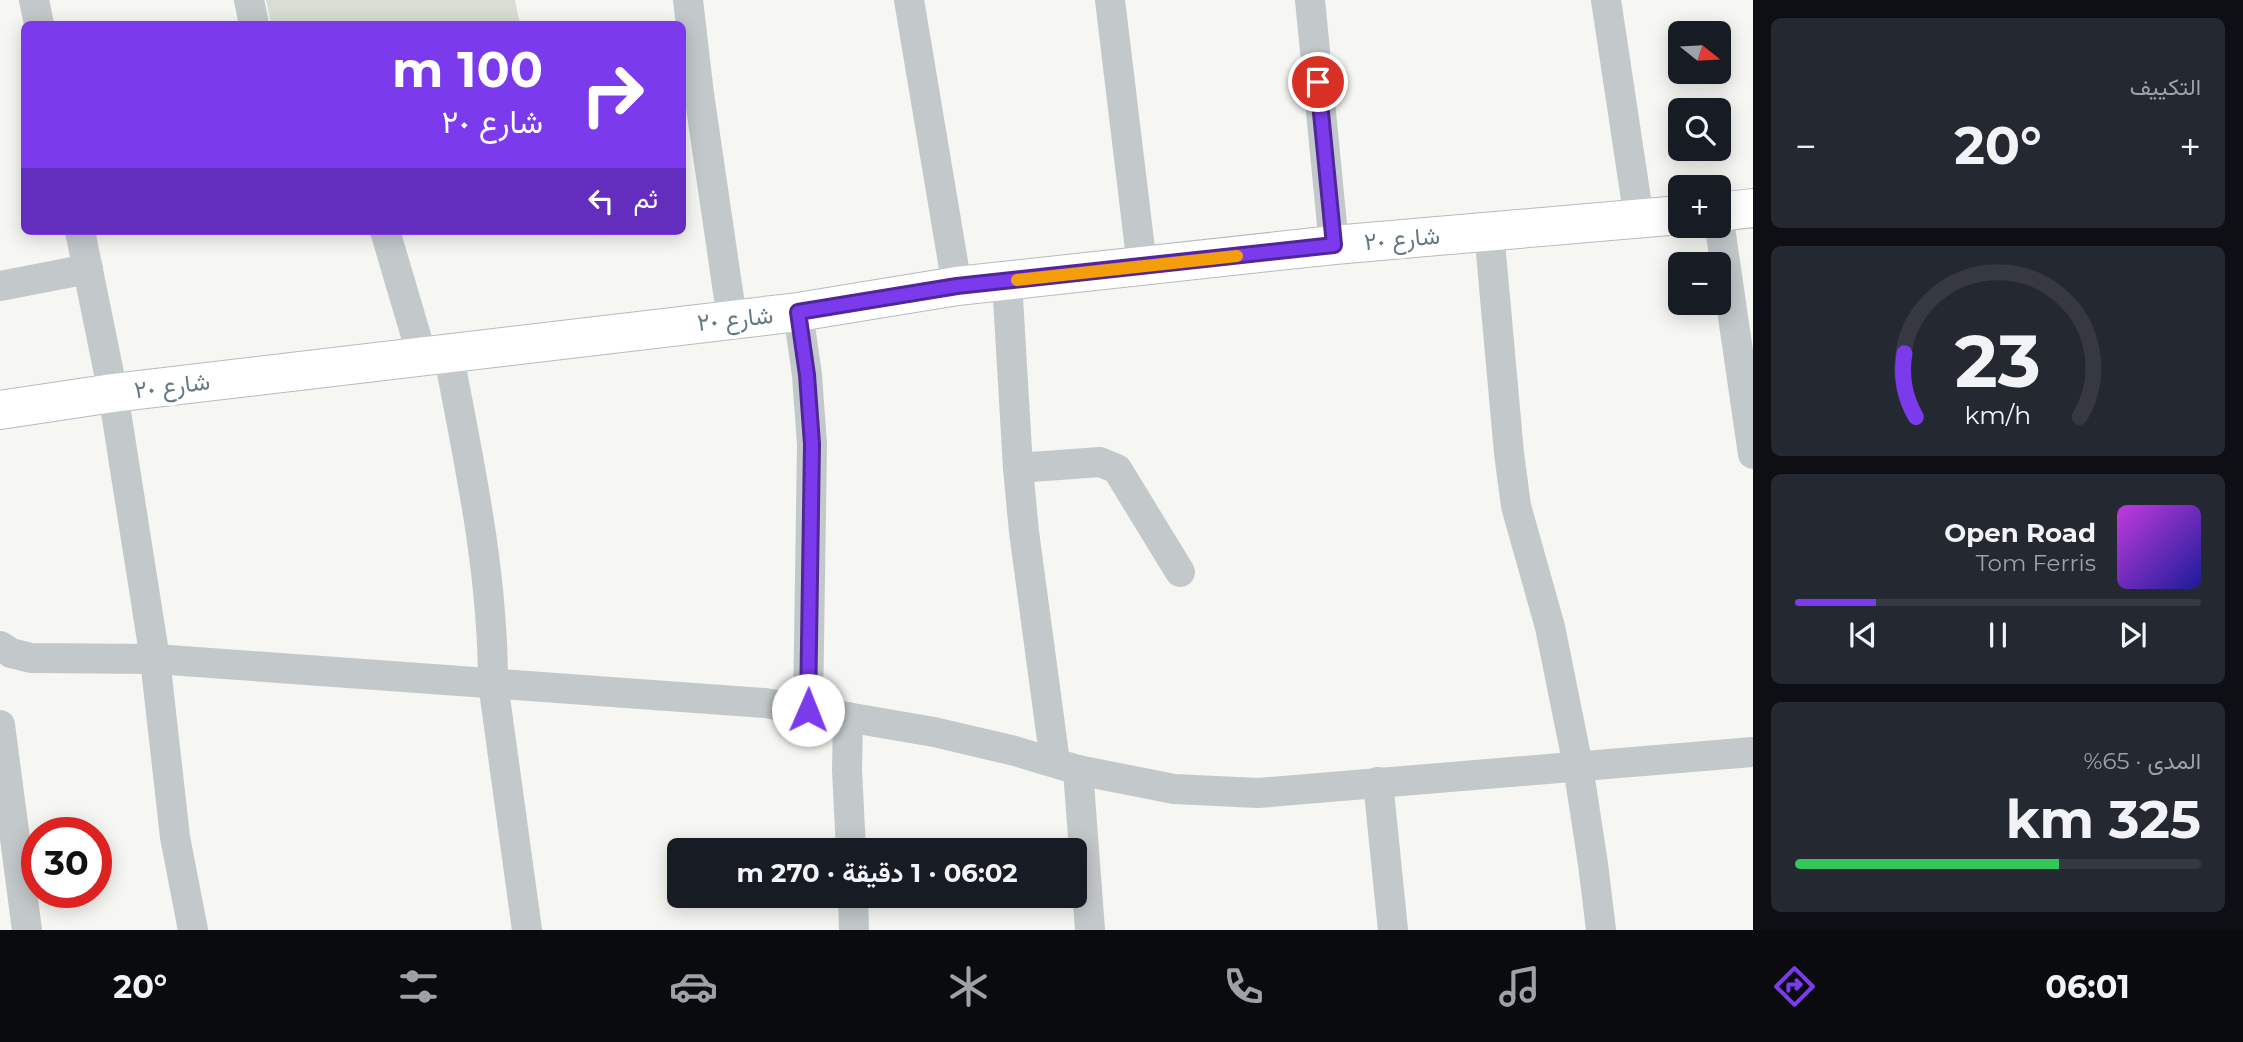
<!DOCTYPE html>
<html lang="ar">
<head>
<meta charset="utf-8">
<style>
	body { margin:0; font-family:Montserrat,Vazirmatn,sans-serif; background:#242831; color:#f1f3f6; direction:rtl; height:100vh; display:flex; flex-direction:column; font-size:26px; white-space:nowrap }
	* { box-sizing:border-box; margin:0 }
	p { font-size:23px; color:#9ea1a6 }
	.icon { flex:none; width:38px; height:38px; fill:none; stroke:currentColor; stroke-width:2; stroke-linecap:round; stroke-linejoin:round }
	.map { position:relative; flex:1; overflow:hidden; direction:ltr }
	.details { display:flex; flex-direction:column; gap:18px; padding:18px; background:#0d0f14; width:490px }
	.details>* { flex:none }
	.top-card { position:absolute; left:21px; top:21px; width:665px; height:214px; border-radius:10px; box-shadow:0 4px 18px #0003; direction:rtl; background:#7c3aed; color:#fff; overflow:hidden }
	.needle { width:46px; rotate:108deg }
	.buttons { position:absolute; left:1668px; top:21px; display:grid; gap:14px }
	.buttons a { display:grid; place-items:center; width:63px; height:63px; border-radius:10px; background:#171b24; box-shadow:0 4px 18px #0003; font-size:35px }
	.speed { position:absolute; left:21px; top:817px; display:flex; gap:14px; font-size:35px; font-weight:700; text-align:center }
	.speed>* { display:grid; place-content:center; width:91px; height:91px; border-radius:50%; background:#171b24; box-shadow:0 4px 18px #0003; line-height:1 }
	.speed .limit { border:10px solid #d22; background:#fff; color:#111 }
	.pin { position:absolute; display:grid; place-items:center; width:60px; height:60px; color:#fff; margin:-30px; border:4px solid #fff; border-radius:50%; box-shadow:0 2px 7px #0007 }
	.me { position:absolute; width:77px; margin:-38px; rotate:1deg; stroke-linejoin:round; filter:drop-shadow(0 0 5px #0008) }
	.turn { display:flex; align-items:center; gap:24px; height:147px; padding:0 28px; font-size:32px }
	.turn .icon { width:91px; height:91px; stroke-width:2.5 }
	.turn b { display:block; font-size:49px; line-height:60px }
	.then { display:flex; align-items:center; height:66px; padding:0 28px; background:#0003; gap:14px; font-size:26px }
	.big { font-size:52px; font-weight:700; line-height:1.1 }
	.details .tile { flex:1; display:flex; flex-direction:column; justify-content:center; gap:10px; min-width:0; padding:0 24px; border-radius:10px; background:#242831 }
	.details .dial { align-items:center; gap:0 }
	.dial svg { height:182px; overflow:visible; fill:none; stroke:#363941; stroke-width:7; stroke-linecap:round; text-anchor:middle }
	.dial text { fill:#f1f3f6; stroke:none }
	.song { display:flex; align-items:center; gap:21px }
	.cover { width:84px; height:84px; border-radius:10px; background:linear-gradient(135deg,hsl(290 70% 55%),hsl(240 70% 35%)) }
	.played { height:7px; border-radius:4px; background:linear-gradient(90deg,#7c3aed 20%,#363941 20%) }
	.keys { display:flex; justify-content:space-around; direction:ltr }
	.heat { display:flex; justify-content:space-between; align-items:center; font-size:38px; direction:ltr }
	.charge { height:10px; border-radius:5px; background:linear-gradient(90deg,#34c759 65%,#363941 0) }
	.trip { position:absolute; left:667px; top:838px; width:420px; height:70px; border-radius:10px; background:#171b24; box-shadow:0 4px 18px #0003; font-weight:700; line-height:70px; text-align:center; direction:rtl }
	.dock { display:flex; height:112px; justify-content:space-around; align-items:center; background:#090b0e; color:#9ea1a6 }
	.dock .icon { width:49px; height:49px }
	.dock .selected { color:#7c3aed }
	.dock b { font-size:32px; color:#f1f3f6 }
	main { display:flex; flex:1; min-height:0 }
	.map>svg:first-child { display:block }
	.green { fill:#d8ded3 }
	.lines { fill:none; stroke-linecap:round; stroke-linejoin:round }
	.secondary-casing { stroke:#b5bcbf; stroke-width:40 }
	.street { stroke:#c3c8ca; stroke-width:30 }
	.secondary { stroke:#fff; stroke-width:38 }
	.route-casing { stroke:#51269a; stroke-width:18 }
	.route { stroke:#7c3aed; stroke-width:12 }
	.slow { stroke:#f59e0b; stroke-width:12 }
	.labels { text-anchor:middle; stroke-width:7; stroke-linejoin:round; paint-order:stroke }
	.street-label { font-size:24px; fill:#637a85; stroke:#fff }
</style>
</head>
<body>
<main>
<section class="details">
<div class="tile"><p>التكييف</p>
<div class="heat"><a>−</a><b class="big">20°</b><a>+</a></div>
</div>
<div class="tile dial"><svg viewBox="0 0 100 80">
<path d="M14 69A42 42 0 1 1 86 69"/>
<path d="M14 69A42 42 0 0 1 9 41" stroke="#7c3aed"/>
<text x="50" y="56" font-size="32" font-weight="700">23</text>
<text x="50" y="72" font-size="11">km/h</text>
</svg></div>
<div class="tile">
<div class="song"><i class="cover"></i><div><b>Open Road</b><p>Tom Ferris</p></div></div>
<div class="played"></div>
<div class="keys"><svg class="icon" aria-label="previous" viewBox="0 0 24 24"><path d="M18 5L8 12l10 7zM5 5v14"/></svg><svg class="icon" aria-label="pause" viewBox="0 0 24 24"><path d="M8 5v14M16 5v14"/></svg><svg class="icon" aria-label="next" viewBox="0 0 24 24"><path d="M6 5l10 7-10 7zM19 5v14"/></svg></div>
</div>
<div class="tile"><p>المدى · 65%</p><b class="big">325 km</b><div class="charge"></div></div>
</section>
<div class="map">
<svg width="1753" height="930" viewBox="0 0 1753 930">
	<rect width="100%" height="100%" fill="#f6f6f2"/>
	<path class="green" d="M266 0H515L520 24H271Z"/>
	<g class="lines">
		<defs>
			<g id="secondary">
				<path d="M1718 212 1753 208"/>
				<path d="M0 410 113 393 798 312 957 286 1334 245 1680 215"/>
			</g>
		</defs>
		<use href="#secondary" class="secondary-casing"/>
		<g class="street">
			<path d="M34 0 39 24"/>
			<path d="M249 0 254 24"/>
			<path d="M688 0 699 94 732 319"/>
			<path d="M909 0 957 286"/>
			<path d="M1110 0 1142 266"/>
			<path d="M1310 0 1334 245"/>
			<path d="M1606 0 1639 219"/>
			<path d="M1718 214 1753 454"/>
			<path d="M80 231 113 393 155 659 175 837 193 930"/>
			<path d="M385 231 422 356"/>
			<path d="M1489 231 1509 453 1516 506 1550 627 1578 766 1593 864 1601 930"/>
			<path d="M1007 281 1018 468 1024 532 1055 762"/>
			<path d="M0 286 88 269"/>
			<path d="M798 312 807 375 812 444 808 711"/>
			<path d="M448 352C469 462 493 571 493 683L527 930"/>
			<path d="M1018 468 1100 462 1117 469 1180 572"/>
			<path d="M0 646 11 653 31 658 155 659 765 703 934 732 1015 751 1078 770 1174 789 1258 793 1753 752"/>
			<path d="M848 717 847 770 851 850"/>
			<path d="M0 725 27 930"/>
			<path d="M1078 770 1090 930"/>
			<path d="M1378 782 1393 930"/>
			<path d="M853 896 854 930"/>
		</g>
		<use href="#secondary" class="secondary"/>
	</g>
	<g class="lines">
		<defs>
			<path id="route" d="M808 710 812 444 807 375 798 312 957 286 1334 245 1318 82"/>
		</defs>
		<use href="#route" class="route-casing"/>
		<use href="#route" class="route"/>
		<path class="slow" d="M1017 280 1237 256"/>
	</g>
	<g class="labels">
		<g class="street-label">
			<text transform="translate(1402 239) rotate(-5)" y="8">شارع ٢٠</text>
			<text transform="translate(735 319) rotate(-6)" y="8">شارع ٢٠</text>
			<text transform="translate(172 386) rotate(-7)" y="8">شارع ٢٠</text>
		</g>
	</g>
</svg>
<div class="buttons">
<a><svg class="needle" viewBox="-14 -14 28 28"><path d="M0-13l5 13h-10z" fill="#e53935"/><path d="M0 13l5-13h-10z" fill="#9ea1a6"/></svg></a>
<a><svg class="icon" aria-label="search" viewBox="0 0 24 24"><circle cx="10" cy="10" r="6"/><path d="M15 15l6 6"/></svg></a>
<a>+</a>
<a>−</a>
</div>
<div class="speed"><div class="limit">30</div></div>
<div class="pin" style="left:1318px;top:82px;background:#d93025"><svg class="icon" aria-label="arrive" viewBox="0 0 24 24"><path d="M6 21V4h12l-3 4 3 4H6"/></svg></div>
<svg class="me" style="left:808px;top:710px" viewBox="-20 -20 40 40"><circle r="19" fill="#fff"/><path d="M0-13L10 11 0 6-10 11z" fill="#7c3aed"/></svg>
<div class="trip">06:02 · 1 دقيقة · 270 m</div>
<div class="top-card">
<div class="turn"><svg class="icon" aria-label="right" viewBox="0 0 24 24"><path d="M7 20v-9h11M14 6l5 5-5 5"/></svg><div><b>100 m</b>شارع ٢٠</div></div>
<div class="then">ثم<svg class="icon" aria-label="left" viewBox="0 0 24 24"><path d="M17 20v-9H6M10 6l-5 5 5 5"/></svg></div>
</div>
</div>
</main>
<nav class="dock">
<b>06:01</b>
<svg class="icon selected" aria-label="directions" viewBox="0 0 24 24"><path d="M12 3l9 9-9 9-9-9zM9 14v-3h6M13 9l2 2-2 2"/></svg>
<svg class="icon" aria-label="music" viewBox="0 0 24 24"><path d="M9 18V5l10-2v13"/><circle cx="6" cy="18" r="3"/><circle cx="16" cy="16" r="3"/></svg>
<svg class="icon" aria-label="phone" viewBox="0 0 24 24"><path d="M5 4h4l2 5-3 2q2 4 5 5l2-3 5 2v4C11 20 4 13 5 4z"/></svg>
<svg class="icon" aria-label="climate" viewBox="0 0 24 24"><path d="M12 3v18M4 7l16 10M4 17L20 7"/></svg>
<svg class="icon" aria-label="car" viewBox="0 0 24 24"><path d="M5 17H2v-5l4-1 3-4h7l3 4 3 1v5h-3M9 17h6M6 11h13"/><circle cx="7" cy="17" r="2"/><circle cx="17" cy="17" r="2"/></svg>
<svg class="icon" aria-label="filters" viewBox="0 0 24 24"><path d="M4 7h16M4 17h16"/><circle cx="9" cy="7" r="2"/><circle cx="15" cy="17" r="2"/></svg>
<b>20°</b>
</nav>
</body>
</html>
